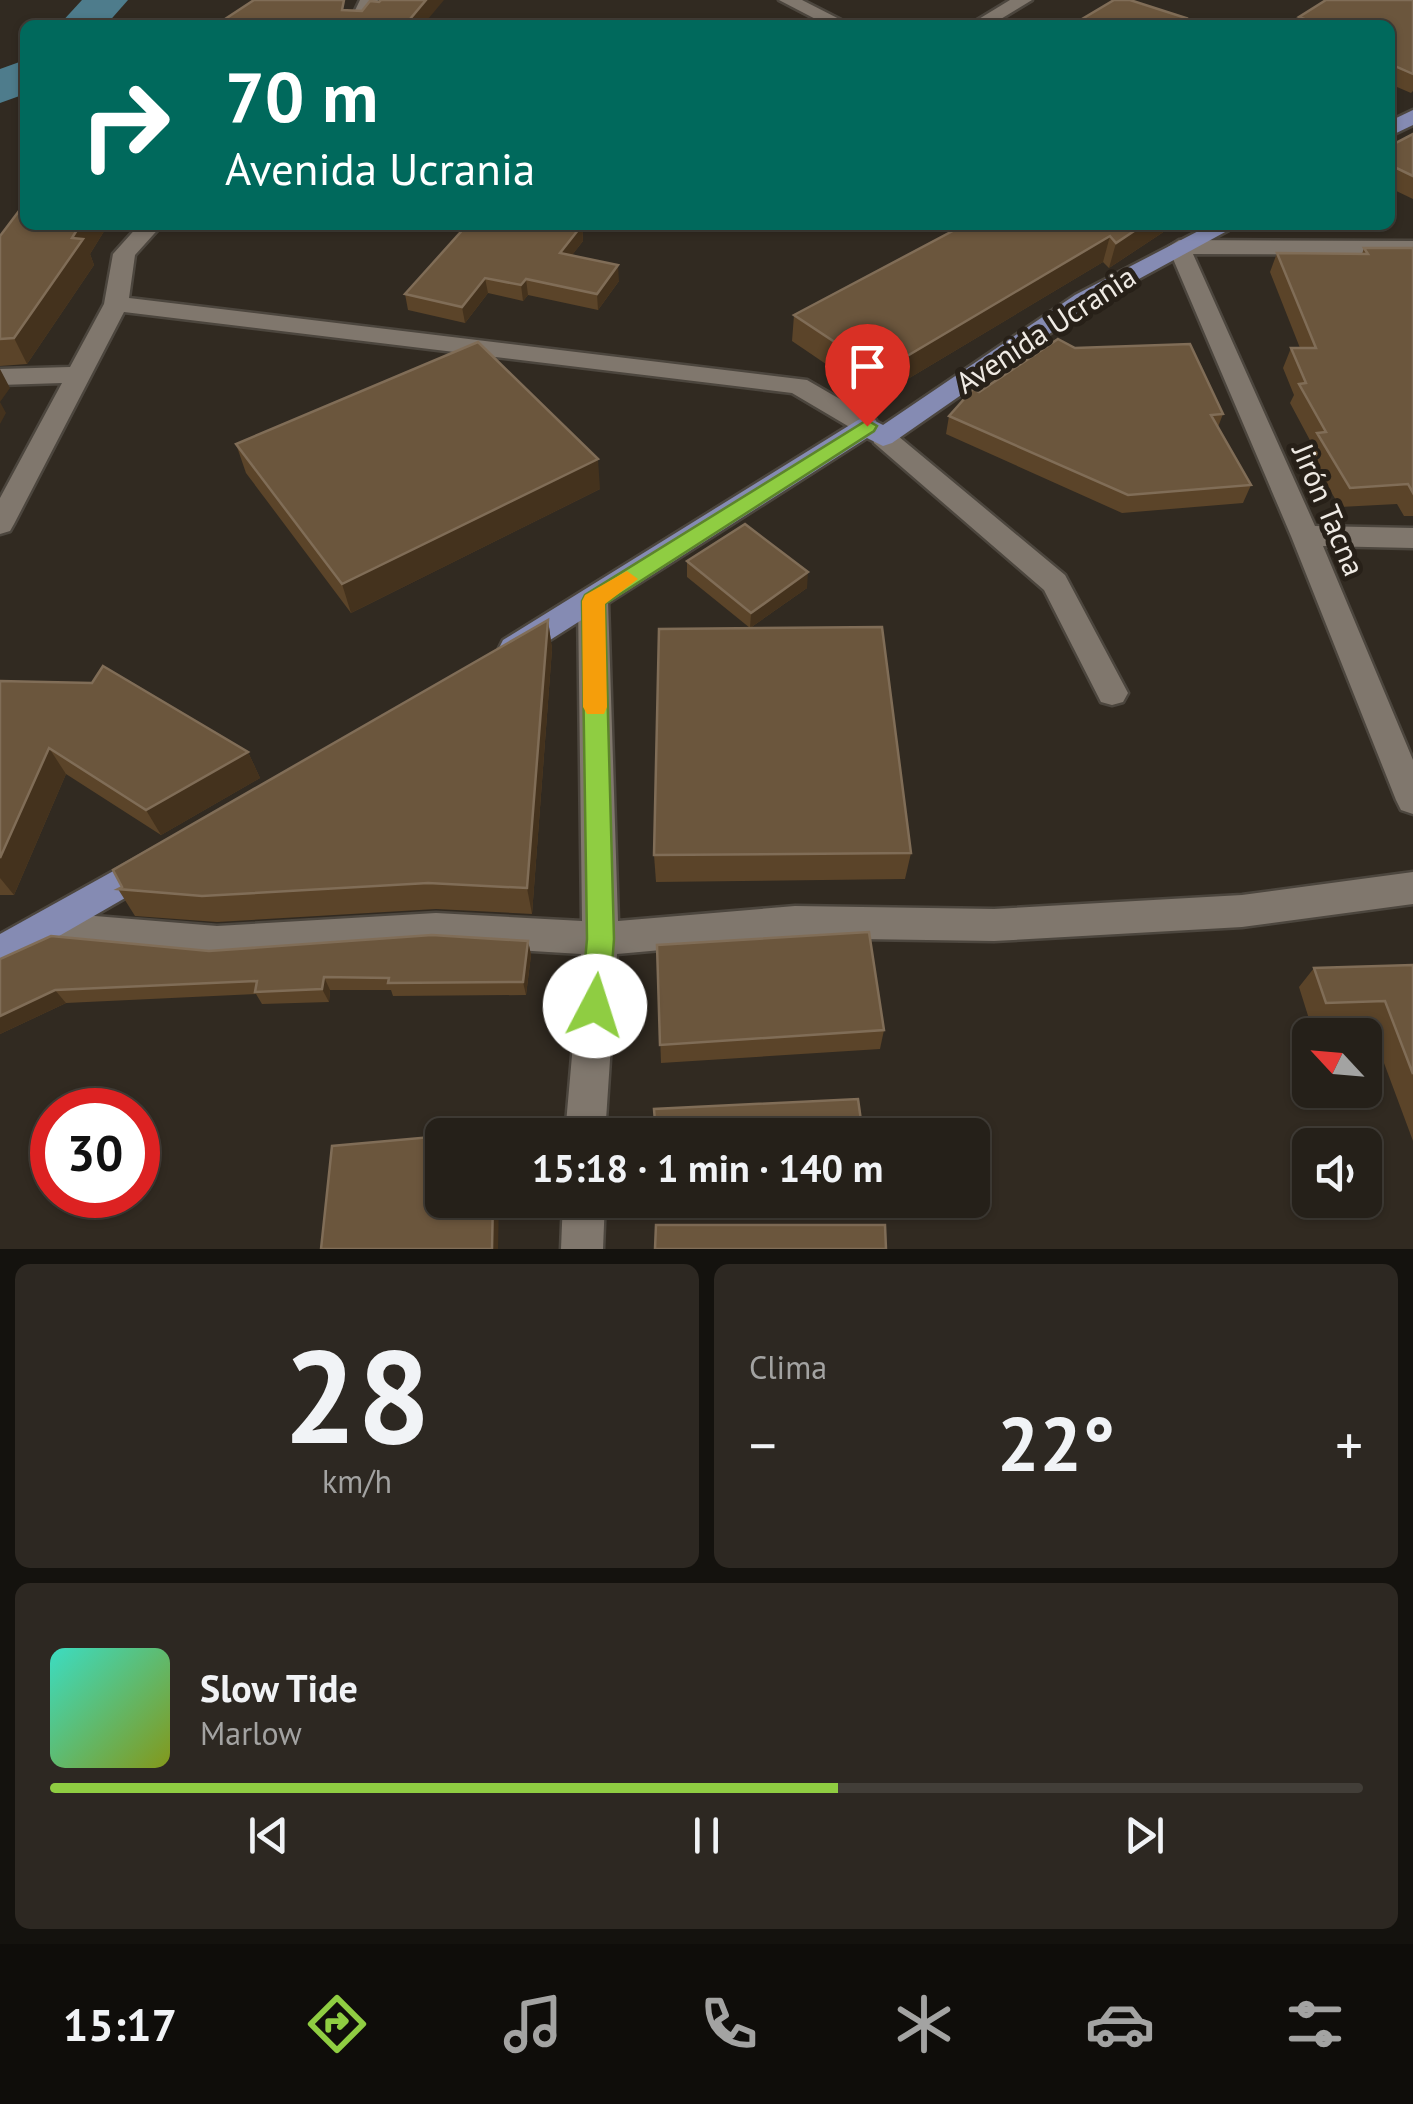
<!DOCTYPE html>
<html lang="es">
<head>
<meta charset="utf-8">
<style>
	body { margin:0; font-family:"PT Sans",sans-serif; background:#2d2822; color:#f1f3f6; height:100vh; display:flex; flex-direction:column; font-size:38px; white-space:nowrap }
	* { box-sizing:border-box; margin:0 }
	p { font-size:32px; color:#a3a3a2 }
	.icon { flex:none; width:55px; height:55px; fill:none; stroke:currentColor; stroke-width:2; stroke-linecap:round; stroke-linejoin:round }
	.map { position:relative; height:1249px; overflow:hidden }
	.details { display:flex; flex-direction:column; gap:15px; padding:15px; background:#14120e; flex:1 }
	.details>* { flex:none }
	.hud { position:absolute; left:20px; top:20px; width:1375px; height:210px; border-radius:15px; box-shadow:0 2px 8px #0004,0 0 0 2px #423e38; background:#00695c; color:#fff; overflow:hidden }
	.needle { width:65px; rotate:296deg }
	.fabs { position:absolute; left:1292px; top:1018px; display:grid; gap:20px }
	.fabs a { display:grid; place-items:center; width:90px; height:90px; border-radius:15px; background:#252019; box-shadow:0 2px 8px #0004,0 0 0 2px #423e38; font-size:50px }
	.speed { position:absolute; left:30px; top:1088px; display:flex; gap:20px; font-size:50px; font-weight:700; text-align:center }
	.speed>* { display:grid; place-content:center; width:130px; height:130px; border-radius:50%; background:#252019; box-shadow:0 2px 8px #0004,0 0 0 2px #423e38; line-height:1 }
	.speed .limit { border:15px solid #d22; background:#fff; color:#111 }
	.pin { position:absolute; display:grid; place-items:center; width:85px; height:85px; color:#fff; margin:-102px -42px; border-radius:50% 50% 50% 0; rotate:-45deg; box-shadow:0 0 10px #0007 }
	.pin .icon { rotate:45deg }
	.me { position:absolute; width:110px; margin:-55px; rotate:5deg; stroke-linejoin:round; filter:drop-shadow(0 0 8px #0008) }
	.turn { display:flex; align-items:center; gap:35px; height:210px; padding:0 40px; font-size:45px }
	.turn .icon { width:130px; height:130px; stroke-width:2.5 }
	.turn b { display:block; font-size:70px; line-height:85px }
	.big { font-size:75px; font-weight:700; line-height:1.1 }
	.details .card { flex:1; display:flex; flex-direction:column; justify-content:center; gap:15px; min-width:0; padding:0 35px; border-radius:15px; background:#2d2822 }
	.details .dial { align-items:center; gap:0 }
	.dial b { font-size:130px; line-height:1 }
	.song { display:flex; align-items:center; gap:30px }
	.cover { width:120px; height:120px; border-radius:15px; background:linear-gradient(135deg,hsl(170 70% 55%),hsl(70 70% 35%)) }
	.played { height:10px; border-radius:5px; background:linear-gradient(90deg,#8fcd42 60%,#423e38 60%) }
	.keys { display:flex; justify-content:space-around; direction:ltr }
	.heat { display:flex; justify-content:space-between; align-items:center; font-size:55px; direction:ltr }
	.details .tiles { flex:1; display:grid; gap:15px; grid-template-columns:1fr 1fr }
	.card:last-child { grid-column:span 2 }
	.trip { position:absolute; left:425px; top:1118px; width:565px; height:100px; border-radius:15px; background:#252019; box-shadow:0 2px 8px #0004,0 0 0 2px #423e38; font-weight:700; line-height:100px; text-align:center }
	.tabs { display:flex; height:160px; justify-content:space-around; align-items:center; background:#0f0d0a; color:#a3a3a2 }
	.tabs .icon { width:70px; height:70px }
	.tabs .active { color:#8fcd42 }
	.tabs b { font-size:45px; color:#f1f3f6 }
	.map>svg:first-child { display:block }
	.lines { fill:none; stroke-linecap:round; stroke-linejoin:round }
	.river { fill:#4e7c8c; fill-rule:evenodd }
	.minor-casing { stroke:#4c463e; stroke-width:5 }
	.major-casing { stroke:#4c463e; stroke-width:5 }
	.minor { fill:#80776d; fill-rule:evenodd }
	.major { fill:#858bb3; fill-rule:evenodd }
	.wall { fill:#5b4429 }
	.shaded-wall { fill:#44321d }
	.building { fill:#6b563d; stroke:#806d57; stroke-width:2.5 }
	.route { fill:#8fcd42; stroke:#5d852b; stroke-width:2.5 }
	.slow { fill:#f59e0b }
	.labels { text-anchor:middle; stroke-width:10; stroke-linejoin:round; paint-order:stroke }
	.street-label { font-size:30px; fill:#efeae4; stroke:#272018 }
</style>
</head>
<body>
<div class="map">
<svg width="1413" height="1249" viewBox="0 0 1413 1249">
	<rect width="100%" height="100%" fill="#312a21"/>
	<g class="lines">
		<g class="river">
			<path d="M82 0H128L106 25H59Z"/>
			<path d="M25 60V94L0 103V69Z"/>
		</g>
		<defs>
			<g id="minor">
				<path d="M360 0H378L366 25H348Z"/>
				<path d="M779 0H802L851 25H827Z"/>
				<path d="M1010 0H1032L991 25H969Z"/>
				<path d="M139 225H162L135 255 129 298 807 380 876 420 878 430 892 431 1065 575 1128 693 1123 702 1112 705 1101 702 1044 590 874 443 872 433 858 432 792 393 124 312 14 524 10 531 0 534V498L62 383 0 385V369L70 367 104 304 113 254Z"/>
				<path d="M1179 240 1413 241V255L1193 254 1315 526 1413 528V548L1323 546 1413 760V814L1401 810 1396 800 1291 536 1168 247Z"/>
				<path d="M593 590 603 593 608 601 618 921 795 906 994 909 1242 895 1413 872V904L1242 927 994 941 795 938 617 954 605 1135H565L581 954 436 945 217 960 46 944 33 940 28 928 33 916 46 912 217 926 436 913 582 921 578 601 583 593Z"/>
				<path d="M563 1200H605L603 1249H561Z"/>
			</g>
			<g id="major">
				<path d="M1413 110V125L1390 136V121Z"/>
				<path d="M1210 225H1238L1091 305 892 443 883 446 867 438 525 656 514 660 503 656 499 648 503 640 858 420 867 417 883 425 1075 295Z"/>
				<path d="M153 849 165 853 170 864 165 875 0 970V934Z"/>
			</g>
		</defs>
		<use href="#minor" class="minor-casing"/>
		<use href="#major" class="major-casing"/>
		<use href="#minor" class="minor"/>
		<use href="#major" class="major"/>
	</g>
	<g class="wall">
		<path d="M1413 0V91L1411 93 1390 84V25H1296L1299 17Z"/>
		<path d="M1413 134V199L1390 188V146Z"/>
		<path d="M582 225 583 241 572 255 619 281 598 310 528 295 523 301 488 293 465 323 408 310 405 294Z"/>
		<path d="M964 225H1174L1109 268 1103 262 876 398 792 341 794 315Z"/>
		<path d="M106 228 90 254 94 265 27 364 0 366V236Z"/>
		<path d="M1364 248H1413V516H1404L1397 504 1340 507 1308 453 1312 444 1290 403 1294 395 1283 368 1291 348H1300L1270 272 1277 253 1362 254Z"/>
		<path d="M1075 348 1223 414 1218 427 1251 485 1243 503 1122 513 946 434 949 416 979 392Z"/>
		<path d="M236 444 600 489 351 613 246 473Z"/>
		<path d="M687 561 807 588 750 628 687 577Z"/>
		<path d="M548 620 552 649 532 914 436 909 217 922 135 916 118 889Z"/>
		<path d="M0 681 248 752 260 778 161 835 66 774 14 895H0Z"/>
		<path d="M911 853 905 879 656 882 654 855Z"/>
		<path d="M528 941 531 955 526 995 393 996 391 990H330L329 1002 262 1004 256 994 66 1003 0 1034V959L209 951Z"/>
		<path d="M657 945 884 1030 880 1049 661 1063Z"/>
		<path d="M1413 965V1141L1368 1020 1310 1022 1299 987 1314 968Z"/>
	</g>
	<g class="shaded-wall">
		<path d="M426 0H444L423 25H405Z"/>
		<path d="M80 225H105L106 228 90 254 94 265 27 364 14 338Z"/>
		<path d="M582 225 583 241 562 268 560 253Z"/>
		<path d="M1143 225H1174L1109 268 1116 243Z"/>
		<path d="M1110 236 1103 262 876 398 880 372Z"/>
		<path d="M618 265 619 281 598 310 597 294Z"/>
		<path d="M485 278 488 293 465 323 462 307Z"/>
		<path d="M526 279 528 295 523 301 521 285Z"/>
		<path d="M0 369 10 388 0 402 6 413 0 424Z"/>
		<path d="M598 459 600 489 351 613 342 584Z"/>
		<path d="M808 572 807 588 750 628 751 613Z"/>
		<path d="M548 620 552 649 532 914 527 888Z"/>
		<path d="M49 748 66 774 14 895 0 878V858Z"/>
		<path d="M248 752 260 778 161 835 146 810Z"/>
		<path d="M528 941 531 955 526 995 523 982Z"/>
		<path d="M324 977 330 990 329 1002 322 989Z"/>
		<path d="M55 990 66 1003 0 1034V1016Z"/>
		<path d="M493 1200H499L498 1249H492Z"/>
	</g>
	<g class="building">
		<path d="M254 0H344L342 10 362 11 370 1 379 2 381 0H426L405 25H216Z"/>
		<path d="M1114 0H1130L1186 18 1177 25H1072Z"/>
		<path d="M1326 0H1413V74L1390 64V25H1320L1299 17Z"/>
		<path d="M1413 134V176L1390 165V146Z"/>
		<path d="M25 203V225H80L72 238 83 239 14 338 0 339V236Z"/>
		<path d="M467 225H582L560 253 618 265 597 294 526 279 521 285 485 278 462 307 405 294Z"/>
		<path d="M964 225H1143L1116 243 1110 236 880 372 794 315Z"/>
		<path d="M1364 248H1413V493L1408 484 1350 488 1317 433 1326 432 1299 384 1306 383 1291 348H1316L1277 253 1368 254Z"/>
		<path d="M1058 339 1075 348 1190 344 1223 414 1211 415 1251 485 1128 495 949 416 973 389 979 392Z"/>
		<path d="M478 342 598 459 342 584 236 444Z"/>
		<path d="M745 524 808 572 751 613 687 561Z"/>
		<path d="M548 620 527 888 428 883 202 896 118 889 122 887 113 870Z"/>
		<path d="M882 627 911 853 654 855 659 629Z"/>
		<path d="M103 666 248 752 146 810 49 748 0 858V681L92 683Z"/>
		<path d="M869 932 884 1030 660 1045 657 945Z"/>
		<path d="M432 935 528 941 523 982 388 983 389 978 324 977 322 989 255 992 257 981 55 990 0 1016V959L51 936 209 951Z"/>
		<path d="M1413 965V1074L1385 1001 1326 1003 1314 968Z"/>
		<path d="M858 1099 863 1135H656L654 1109Z"/>
		<path d="M495 1132V1135H457Z"/>
		<path d="M442 1136V1200H493L492 1249H321L332 1146Z"/>
		<path d="M656 1225H885L886 1249H655Z"/>
	</g>
	<path class="route" d="M867 420 877 426 874 431 605 604 614 939 609 1006 605 1015 595 1019 585 1015 581 1006 587 939 582 601 585 595Z"/>
	<path class="slow" d="M627 571 638 579 605 604 607 707 604 714H587L583 707 582 601 585 595Z"/>
	<g class="labels">
		<g class="street-label">
			<text transform="translate(1046 330) rotate(-33)" y="10">Avenida Ucrania</text>
			<text transform="translate(1328 510) rotate(67)" y="10">Jirón Tacna</text>
		</g>
	</g>
</svg>
<div class="fabs">
<a><svg class="needle" viewBox="-14 -14 28 28"><path d="M0-13l5 13h-10z" fill="#e53935"/><path d="M0 13l5-13h-10z" fill="#a3a3a2"/></svg></a>
<a><svg class="icon" aria-label="sound" viewBox="0 0 24 24"><path d="M4 9h4l5-4v14l-5-4H4zM17 9q2 3 0 6"/></svg></a>
</div>
<div class="speed"><div class="limit">30</div></div>
<div class="pin" style="left:867px;top:426px;background:#d93025"><svg class="icon" aria-label="arrive" viewBox="0 0 24 24"><path d="M6 21V4h12l-3 4 3 4H6"/></svg></div>
<svg class="me" style="left:595px;top:1006px" viewBox="-20 -20 40 40"><circle r="19" fill="#fff"/><path d="M0-13L10 11 0 6-10 11z" fill="#8fcd42"/></svg>
<div class="trip">15:18 · 1 min · 140 m</div>
<div class="hud">
<div class="turn"><svg class="icon" aria-label="right" viewBox="0 0 24 24"><path d="M7 20v-9h11M14 6l5 5-5 5"/></svg><div><b>70 m</b>Avenida Ucrania</div></div>
</div>
</div>
<section class="details">
<div class="tiles">
<div class="card dial"><b>28</b><p>km/h</p></div>
<div class="card"><p>Clima</p>
<div class="heat"><a>−</a><b class="big">22°</b><a>+</a></div>
</div>
<div class="card">
<div class="song"><i class="cover"></i><div><b>Slow Tide</b><p>Marlow</p></div></div>
<div class="played"></div>
<div class="keys"><svg class="icon" aria-label="previous" viewBox="0 0 24 24"><path d="M18 5L8 12l10 7zM5 5v14"/></svg><svg class="icon" aria-label="pause" viewBox="0 0 24 24"><path d="M8 5v14M16 5v14"/></svg><svg class="icon" aria-label="next" viewBox="0 0 24 24"><path d="M6 5l10 7-10 7zM19 5v14"/></svg></div>
</div>
</div>
</section>
<nav class="tabs">
<b>15:17</b>
<svg class="icon active" aria-label="directions" viewBox="0 0 24 24"><path d="M12 3l9 9-9 9-9-9zM9 14v-3h6M13 9l2 2-2 2"/></svg>
<svg class="icon" aria-label="music" viewBox="0 0 24 24"><path d="M9 18V5l10-2v13"/><circle cx="6" cy="18" r="3"/><circle cx="16" cy="16" r="3"/></svg>
<svg class="icon" aria-label="phone" viewBox="0 0 24 24"><path d="M5 4h4l2 5-3 2q2 4 5 5l2-3 5 2v4C11 20 4 13 5 4z"/></svg>
<svg class="icon" aria-label="climate" viewBox="0 0 24 24"><path d="M12 3v18M4 7l16 10M4 17L20 7"/></svg>
<svg class="icon" aria-label="car" viewBox="0 0 24 24"><path d="M5 17H2v-5l4-1 3-4h7l3 4 3 1v5h-3M9 17h6M6 11h13"/><circle cx="7" cy="17" r="2"/><circle cx="17" cy="17" r="2"/></svg>
<svg class="icon" aria-label="filters" viewBox="0 0 24 24"><path d="M4 7h16M4 17h16"/><circle cx="9" cy="7" r="2"/><circle cx="15" cy="17" r="2"/></svg>
</nav>
</body>
</html>
